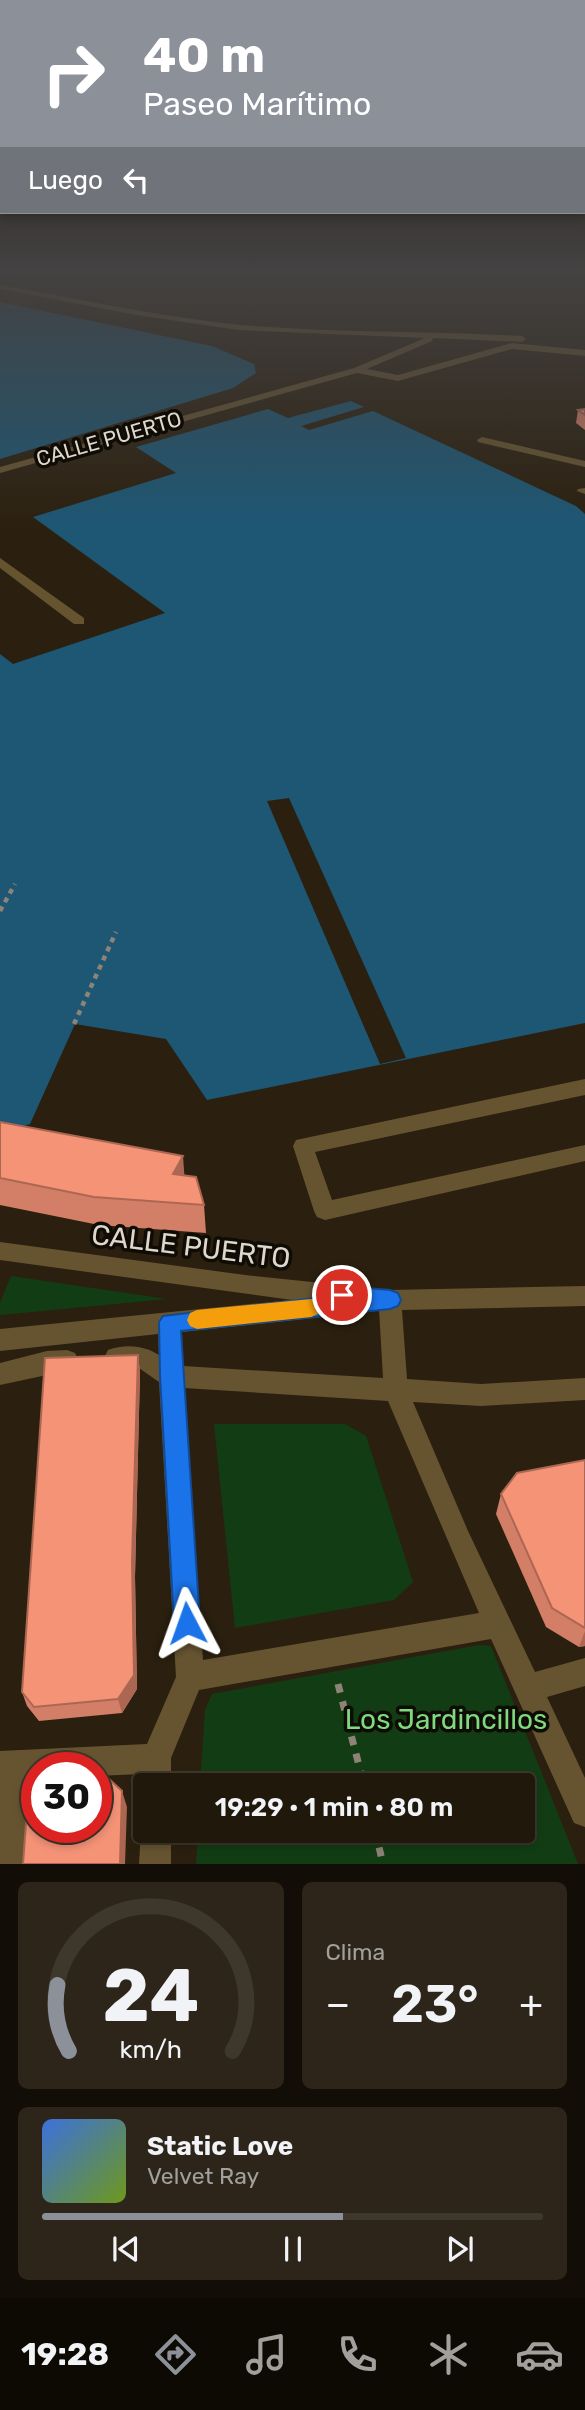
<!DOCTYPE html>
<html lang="es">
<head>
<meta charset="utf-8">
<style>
	body { margin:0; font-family:Rubik,sans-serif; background:#2d2519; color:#f1f3f6; height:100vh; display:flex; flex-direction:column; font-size:26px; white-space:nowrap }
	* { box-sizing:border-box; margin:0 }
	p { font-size:23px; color:#a2a09d }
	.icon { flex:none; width:38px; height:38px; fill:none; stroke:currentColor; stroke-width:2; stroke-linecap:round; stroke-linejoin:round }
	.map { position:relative; height:1864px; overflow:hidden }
	.panel { display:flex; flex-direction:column; gap:18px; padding:18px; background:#120d06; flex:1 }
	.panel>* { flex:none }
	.top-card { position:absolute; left:0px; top:0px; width:586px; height:214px; box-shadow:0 4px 10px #0003,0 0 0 2px #3d372c; background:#8c9099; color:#fff; overflow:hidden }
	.speed { position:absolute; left:21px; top:1752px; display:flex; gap:14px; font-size:35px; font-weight:700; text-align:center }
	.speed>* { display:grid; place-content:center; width:91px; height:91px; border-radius:50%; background:#20180b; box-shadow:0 4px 10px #0003,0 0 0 2px #3d372c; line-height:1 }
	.speed .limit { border:10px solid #d22; background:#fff; color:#111 }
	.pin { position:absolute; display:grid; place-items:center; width:60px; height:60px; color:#fff; margin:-30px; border:4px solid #fff; border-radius:50%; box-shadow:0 2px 7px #0007 }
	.me { position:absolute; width:77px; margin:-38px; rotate:356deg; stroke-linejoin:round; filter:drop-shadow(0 0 5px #0008) }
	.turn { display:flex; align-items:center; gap:24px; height:147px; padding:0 28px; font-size:32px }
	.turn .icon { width:91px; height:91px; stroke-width:2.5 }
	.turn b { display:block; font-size:49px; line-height:60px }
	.then { display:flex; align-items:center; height:66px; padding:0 28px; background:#0003; gap:14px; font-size:26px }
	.big { font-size:52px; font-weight:600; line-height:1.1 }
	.panel .tile { flex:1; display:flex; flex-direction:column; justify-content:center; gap:10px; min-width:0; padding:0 24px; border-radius:10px; background:#2d2519 }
	.panel .dial { align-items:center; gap:0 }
	.dial svg { height:182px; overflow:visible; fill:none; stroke:#3d372c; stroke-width:7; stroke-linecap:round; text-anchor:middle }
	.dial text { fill:#f1f3f6; stroke:none }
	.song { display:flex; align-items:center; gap:21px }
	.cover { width:84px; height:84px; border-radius:10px; background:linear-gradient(135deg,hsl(220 70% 55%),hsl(80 70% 35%)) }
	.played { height:7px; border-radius:4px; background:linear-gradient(90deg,#8c9099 60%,#3d372c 60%) }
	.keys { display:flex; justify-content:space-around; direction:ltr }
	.heat { display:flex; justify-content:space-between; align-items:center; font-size:38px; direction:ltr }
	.panel .tiles { flex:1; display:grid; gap:18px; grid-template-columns:1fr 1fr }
	.tile:last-child { grid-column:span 2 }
	.trip { position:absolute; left:133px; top:1773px; width:402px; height:70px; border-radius:7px; background:#20180b; box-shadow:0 4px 10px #0003,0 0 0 2px #3d372c; font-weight:600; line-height:70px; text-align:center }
	.tabs { display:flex; height:112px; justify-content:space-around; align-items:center; background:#0d0a04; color:#a2a09d }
	.tabs .icon { width:49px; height:49px }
	.tabs .on { color:#8c9099 }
	.tabs b { font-size:32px; color:#f1f3f6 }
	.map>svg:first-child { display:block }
	.green { fill:#123d14 }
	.water { fill:#1d5774 }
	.pier { fill:#2b200f }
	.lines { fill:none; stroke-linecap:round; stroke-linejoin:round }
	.path-far1 { stroke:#8d8477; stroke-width:4.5; stroke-dasharray:5 5; stroke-linecap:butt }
	.path { stroke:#8d8477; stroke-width:7; stroke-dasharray:9 9; stroke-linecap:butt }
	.minor { fill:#665431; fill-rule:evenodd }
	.wall { fill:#d37e66 }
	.shaded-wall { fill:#ac6753 }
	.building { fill:#f59377; stroke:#ac6753; stroke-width:2 }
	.route { fill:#1a73e8; stroke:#114b97; stroke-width:2 }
	.slow { fill:#f59e0b }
	.labels { text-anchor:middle; stroke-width:7; stroke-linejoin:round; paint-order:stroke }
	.far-street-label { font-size:21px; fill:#ded7cc; stroke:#0f0b05 }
	.near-street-label { font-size:28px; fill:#ded7cc; stroke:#0f0b05 }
	.near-park-label { font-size:28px; fill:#7eda7e; stroke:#0f0b05 }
</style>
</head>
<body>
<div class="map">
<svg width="585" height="1864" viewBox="0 0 585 1864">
	<rect width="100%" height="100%" fill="#2b200f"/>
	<g class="green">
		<path d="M11 1276 167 1299 0 1315V1303Z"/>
		<path d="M214 1424H345L366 1436 413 1582 394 1600 235 1628Z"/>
		<path d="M479 1645 491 1646 578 1864H196L198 1831 523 1830V1785H200L205 1710 212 1694Z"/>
	</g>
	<g class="water">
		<path d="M0 302 212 346 254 364 256 373 233 388 0 459Z"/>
		<path d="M351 401 364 407 301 426 309 430 373 411 576 506 585 514V1023L207 1100 166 1039 75 1024 30 1124 0 1134V654L13 664 165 613 33 517 176 473 136 447 268 409 288 418Z"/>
	</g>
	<path class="pier" d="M289 798 406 1058 380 1064 267 801Z"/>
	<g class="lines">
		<g class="path-far1">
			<path d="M0 911 15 884"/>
			<path d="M74 1024 116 932"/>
		</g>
		<g class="path">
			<path d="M338 1684 364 1785"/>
			<path d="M375 1830 383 1864"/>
		</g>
		<g class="minor">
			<path d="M0 285C80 299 160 317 241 325 335 333 428 331 522 336L526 339 522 342 433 338 432 341 367 369 398 375 512 343 585 350V356L512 349 398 381 357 373 0 473V467L354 368 425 338 239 330 136 315 0 289Z"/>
			<path d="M482 437 585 461V467L478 442 477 440Z"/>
			<path d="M585 488V494L577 491 578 489Z"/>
			<path d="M0 558 84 618V624H74L0 568Z"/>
			<path d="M585 1079V1095L315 1152 332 1200 585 1145V1161L325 1220 317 1217 314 1211 293 1146 296 1140Z"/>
			<path d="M0 1242 245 1275 390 1290 585 1286V1306L402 1310 407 1379 481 1384 585 1378V1400L481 1406 413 1402 468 1531 535 1672 585 1658V1686L547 1697 585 1778V1827L574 1823 491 1639 199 1690 171 1758V1785H145V1796L141 1785V1774L96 1776V1768H37V1779H30L24 1864H0V1751L147 1744 176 1677 159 1382 139 1368 116 1369 108 1366 104 1358 108 1350C125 1344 143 1345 159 1355L158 1334 0 1351V1329L292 1300 0 1260ZM362 1307 379 1309 383 1378 183 1366 182 1332 352 1314 360 1311ZM184 1388 388 1401 479 1613 203 1660Z"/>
			<path d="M67 1350 75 1353 79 1361 75 1369 0 1385V1363L47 1351Z"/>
			<path d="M145 1819V1830H171V1864H139L141 1830Z"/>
		</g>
	</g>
	<g class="wall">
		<path d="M585 409V430L576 423 578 410Z"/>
		<path d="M0 1122 185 1175 204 1205 206 1233 99 1225 0 1205Z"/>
		<path d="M138 1355 140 1372 135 1577 137 1689 122 1713 39 1721 27 1706 22 1692Z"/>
		<path d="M585 1460V1646L579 1647 546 1627 496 1514 501 1494Z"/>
	</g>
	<g class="shaded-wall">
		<path d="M183 1156 185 1184 173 1174Z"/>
		<path d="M138 1355 140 1372 135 1577 137 1689 122 1713 118 1699Z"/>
		<path d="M585 1631V1646L579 1647Z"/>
		<path d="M122 1791 127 1807 125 1864H120Z"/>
	</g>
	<g class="building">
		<path d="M585 409V415L578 410Z"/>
		<path d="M0 1122 183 1156 173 1174 196 1177 204 1205 94 1197 0 1178Z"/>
		<path d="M138 1355 132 1562 134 1675 118 1699 34 1707 22 1692 45 1358Z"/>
		<path d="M585 1460V1628L552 1608 501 1494 517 1473Z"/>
		<path d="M96 1777H107L122 1791 120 1864H23L28 1796 37 1785V1827H96Z"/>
	</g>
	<linearGradient id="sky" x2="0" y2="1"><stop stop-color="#181208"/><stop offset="0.51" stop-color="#444242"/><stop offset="1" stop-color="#444242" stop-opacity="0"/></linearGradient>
	<rect width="585" height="531" fill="url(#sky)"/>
	<path class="route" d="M342 1286 390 1290 398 1293 401 1300 398 1306 390 1309 181 1331 200 1623 196 1632 187 1635 178 1632 174 1623 160 1376 159 1322 163 1316 332 1296 335 1288Z"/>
	<path class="slow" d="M311 1299 318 1301 321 1308 318 1314 311 1317 197 1329 190 1326 187 1320 190 1313 197 1310Z"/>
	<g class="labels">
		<g class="far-street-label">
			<text transform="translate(109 439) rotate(-16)" y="7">CALLE PUERTO</text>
		</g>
		<g class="near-street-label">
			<text transform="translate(191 1246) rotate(7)" y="10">CALLE PUERTO</text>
		</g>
		<g class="near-park-label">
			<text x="446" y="1729">Los Jardincillos</text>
		</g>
	</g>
</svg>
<div class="speed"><div class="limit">30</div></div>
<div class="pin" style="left:342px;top:1295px;background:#d93025"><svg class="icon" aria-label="arrive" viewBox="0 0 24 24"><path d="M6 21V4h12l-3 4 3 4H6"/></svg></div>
<svg class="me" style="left:187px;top:1623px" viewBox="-20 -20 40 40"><path d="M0-17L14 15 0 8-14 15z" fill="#1a73e8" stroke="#fff" stroke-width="4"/></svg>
<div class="trip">19:29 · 1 min · 80 m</div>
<div class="top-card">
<div class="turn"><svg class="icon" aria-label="right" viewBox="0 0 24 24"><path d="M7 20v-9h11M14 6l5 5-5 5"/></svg><div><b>40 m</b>Paseo Marítimo</div></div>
<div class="then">Luego<svg class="icon" aria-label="left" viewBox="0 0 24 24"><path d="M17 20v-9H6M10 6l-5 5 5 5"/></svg></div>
</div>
</div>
<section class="panel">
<div class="tiles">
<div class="tile dial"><svg viewBox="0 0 100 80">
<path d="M14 69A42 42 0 1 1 86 69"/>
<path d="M14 69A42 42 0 0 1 9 40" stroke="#8c9099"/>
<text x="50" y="56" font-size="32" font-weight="700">24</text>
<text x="50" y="72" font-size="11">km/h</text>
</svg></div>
<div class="tile"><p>Clima</p>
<div class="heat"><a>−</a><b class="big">23°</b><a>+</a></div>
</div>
<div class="tile">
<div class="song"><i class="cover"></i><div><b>Static Love</b><p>Velvet Ray</p></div></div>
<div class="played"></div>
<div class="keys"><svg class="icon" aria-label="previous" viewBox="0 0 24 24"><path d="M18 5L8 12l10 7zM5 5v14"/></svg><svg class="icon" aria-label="pause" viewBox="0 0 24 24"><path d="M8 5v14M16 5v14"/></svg><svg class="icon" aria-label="next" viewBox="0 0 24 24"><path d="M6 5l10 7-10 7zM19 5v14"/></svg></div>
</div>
</div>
</section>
<nav class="tabs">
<b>19:28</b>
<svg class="icon on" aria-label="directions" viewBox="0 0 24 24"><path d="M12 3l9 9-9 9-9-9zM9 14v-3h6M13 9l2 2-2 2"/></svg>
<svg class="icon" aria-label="music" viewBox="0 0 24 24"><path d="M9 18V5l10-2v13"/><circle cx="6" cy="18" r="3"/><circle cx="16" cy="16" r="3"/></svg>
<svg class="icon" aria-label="phone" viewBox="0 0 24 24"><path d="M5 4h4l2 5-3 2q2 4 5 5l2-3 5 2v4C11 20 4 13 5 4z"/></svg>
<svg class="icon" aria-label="climate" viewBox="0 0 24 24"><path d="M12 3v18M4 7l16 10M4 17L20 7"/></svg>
<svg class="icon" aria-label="car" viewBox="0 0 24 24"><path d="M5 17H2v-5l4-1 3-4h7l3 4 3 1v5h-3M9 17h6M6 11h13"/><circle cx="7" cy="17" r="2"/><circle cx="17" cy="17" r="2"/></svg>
</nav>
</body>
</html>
